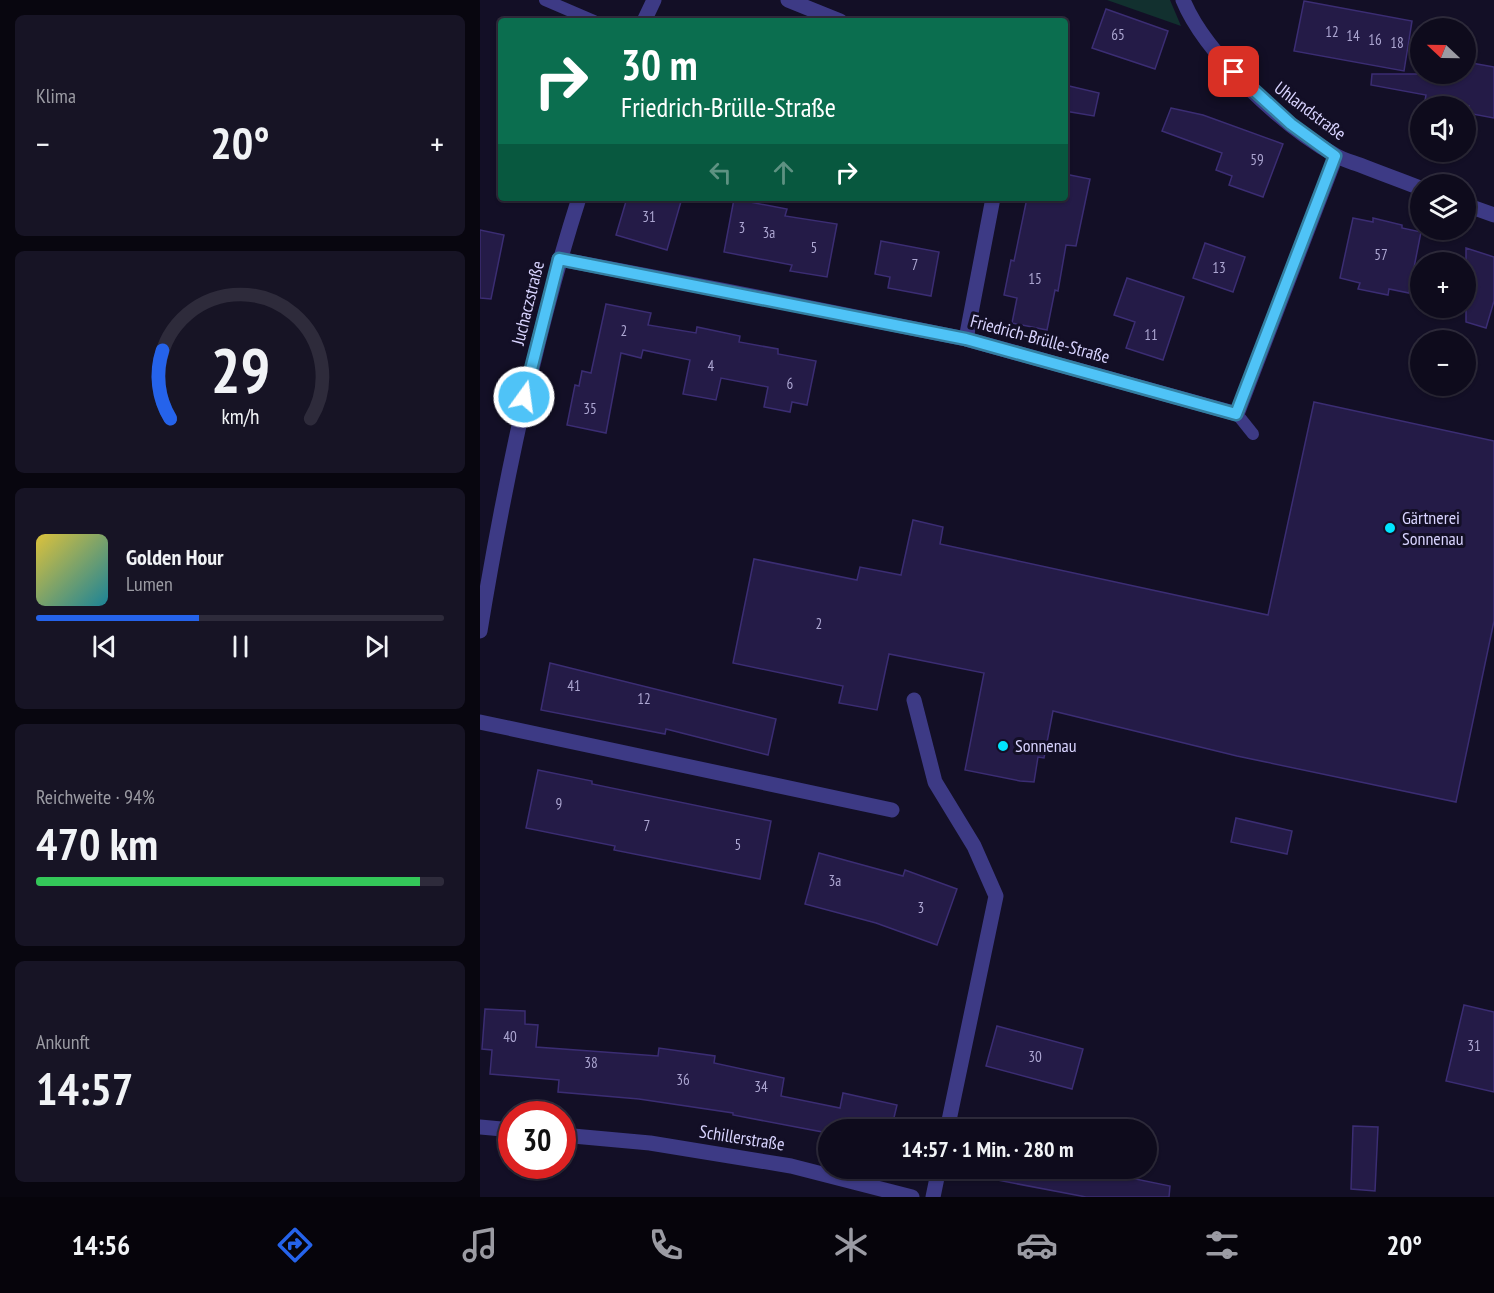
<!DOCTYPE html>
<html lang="de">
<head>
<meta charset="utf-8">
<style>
	body { margin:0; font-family:"PT Sans Narrow",sans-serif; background:#171425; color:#f1f3f6; height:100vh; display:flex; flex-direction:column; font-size:22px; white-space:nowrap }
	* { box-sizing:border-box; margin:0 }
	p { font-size:20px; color:#9b9ba3 }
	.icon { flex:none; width:33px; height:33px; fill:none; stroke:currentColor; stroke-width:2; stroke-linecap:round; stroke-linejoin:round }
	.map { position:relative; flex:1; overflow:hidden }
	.sheet { display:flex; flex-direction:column; gap:15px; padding:15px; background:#08060f; width:480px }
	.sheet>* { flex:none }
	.hud { position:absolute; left:18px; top:18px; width:570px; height:183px; border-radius:6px; box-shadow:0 2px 4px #0004,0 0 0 2px #2e2b3b; background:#0b6e4f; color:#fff; overflow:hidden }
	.needle { width:39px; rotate:292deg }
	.tools { position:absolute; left:930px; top:18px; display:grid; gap:12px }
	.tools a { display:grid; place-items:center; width:66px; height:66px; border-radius:50%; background:#0e0b1c; box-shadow:0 2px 4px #0004,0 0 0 2px #2e2b3b; font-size:30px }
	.speed { position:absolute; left:18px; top:1101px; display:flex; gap:12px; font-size:30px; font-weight:700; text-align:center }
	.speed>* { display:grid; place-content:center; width:78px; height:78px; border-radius:50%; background:#0e0b1c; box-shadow:0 2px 4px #0004,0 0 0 2px #2e2b3b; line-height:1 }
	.speed .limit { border:9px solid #d22; background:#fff; color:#111 }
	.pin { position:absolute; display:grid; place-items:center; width:51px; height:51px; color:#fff; margin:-26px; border-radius:12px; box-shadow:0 3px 9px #0006 }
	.me { position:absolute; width:66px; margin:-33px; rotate:14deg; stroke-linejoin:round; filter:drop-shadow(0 0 4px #0008) }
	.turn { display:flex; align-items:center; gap:21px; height:126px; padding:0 24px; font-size:27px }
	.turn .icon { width:78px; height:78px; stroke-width:2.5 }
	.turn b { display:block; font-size:42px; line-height:51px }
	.lanes { display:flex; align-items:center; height:57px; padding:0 24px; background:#0003; justify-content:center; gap:30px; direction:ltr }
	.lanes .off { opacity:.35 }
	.big { font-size:45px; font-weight:700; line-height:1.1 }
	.sheet .widget { flex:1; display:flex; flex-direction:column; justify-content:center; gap:9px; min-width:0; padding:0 21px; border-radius:9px; background:#171425 }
	.sheet .dial { align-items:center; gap:0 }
	.dial svg { height:156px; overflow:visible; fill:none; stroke:#2e2b3b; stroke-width:7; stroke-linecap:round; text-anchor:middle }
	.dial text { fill:#f1f3f6; stroke:none }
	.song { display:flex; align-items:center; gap:18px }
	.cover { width:72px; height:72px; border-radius:9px; background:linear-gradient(135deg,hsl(50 70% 55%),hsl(190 70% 35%)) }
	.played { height:6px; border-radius:3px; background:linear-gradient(90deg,#2563eb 40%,#2e2b3b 40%) }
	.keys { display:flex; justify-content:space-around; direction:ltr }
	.heat { display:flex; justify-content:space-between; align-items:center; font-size:33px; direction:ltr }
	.charge { height:9px; border-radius:4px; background:linear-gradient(90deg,#34c759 94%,#2e2b3b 0) }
	.trip { position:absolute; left:338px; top:1119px; width:339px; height:60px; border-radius:30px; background:#0e0b1c; box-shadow:0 2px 4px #0004,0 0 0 2px #2e2b3b; font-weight:700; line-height:60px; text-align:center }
	.menu { display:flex; height:96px; justify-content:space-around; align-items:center; background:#06040b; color:#9b9ba3 }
	.menu .icon { width:42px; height:42px }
	.menu .current { color:#2563eb }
	.menu b { font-size:27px; color:#f1f3f6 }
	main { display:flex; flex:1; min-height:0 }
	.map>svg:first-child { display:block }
	.green { fill:#12302f }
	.building { fill:#241b47; stroke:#3b2d73; stroke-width:1.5 }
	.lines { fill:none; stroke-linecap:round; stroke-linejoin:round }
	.lane { stroke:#3d3a85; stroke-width:12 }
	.street { stroke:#3d3a85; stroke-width:15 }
	.route-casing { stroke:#337fa1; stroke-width:15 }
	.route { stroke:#4fc3f7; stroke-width:10 }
	.poi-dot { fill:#00e5ff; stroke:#130f26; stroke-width:2 }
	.labels { text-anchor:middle; stroke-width:6; stroke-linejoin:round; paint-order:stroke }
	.number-label { font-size:15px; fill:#aca6d1 }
	.street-label { font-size:18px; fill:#d9d4ff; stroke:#130f26 }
	.poi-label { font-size:18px; fill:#d9d4ff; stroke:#130f26; text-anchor:start }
</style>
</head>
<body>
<main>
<section class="sheet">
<div class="widget"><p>Klima</p>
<div class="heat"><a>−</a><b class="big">20°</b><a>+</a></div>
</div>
<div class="widget dial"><svg viewBox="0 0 100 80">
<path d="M14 69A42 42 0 1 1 86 69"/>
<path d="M14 69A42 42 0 0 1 10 34" stroke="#2563eb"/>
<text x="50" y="56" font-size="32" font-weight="700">29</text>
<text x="50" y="72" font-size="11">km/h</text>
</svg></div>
<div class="widget">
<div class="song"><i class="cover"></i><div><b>Golden Hour</b><p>Lumen</p></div></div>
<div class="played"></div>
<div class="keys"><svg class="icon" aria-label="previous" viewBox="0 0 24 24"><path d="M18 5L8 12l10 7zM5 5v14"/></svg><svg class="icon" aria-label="pause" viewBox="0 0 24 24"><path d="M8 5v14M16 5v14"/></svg><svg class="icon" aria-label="next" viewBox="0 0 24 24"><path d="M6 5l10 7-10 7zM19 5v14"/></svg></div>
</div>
<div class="widget"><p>Reichweite · 94%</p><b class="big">470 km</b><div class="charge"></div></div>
<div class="widget"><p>Ankunft</p><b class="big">14:57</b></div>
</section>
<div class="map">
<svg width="1014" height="1197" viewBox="0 0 1014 1197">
	<rect width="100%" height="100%" fill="#130f26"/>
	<path class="green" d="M627 0H690L701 26Z"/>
	<g class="building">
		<path d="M824 1 932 21 924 71 814 51Z"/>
		<path d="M626 9 688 31 675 69 612 48Z"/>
		<path d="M986 62 1014 67V118L987 113 989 106H944L946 95 891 85 892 74H986Z"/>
		<path d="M585 85 619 93 614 116 585 111Z"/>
		<path d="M691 108 723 115 803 144 783 197 749 185 752 176 736 170 742 153 682 131Z"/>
		<path d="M585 174 610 179 596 246 586 245 578 291 575 290 567 330 532 323 537 298 524 295 531 260 534 261 547 198H585Z"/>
		<path d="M147 198H202L187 250 136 235Z"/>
		<path d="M254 199 307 209 305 216 357 224 347 277 310 271 312 265 244 252Z"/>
		<path d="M873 218 893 222V218L922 225V228L941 232 929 293 909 289 908 295 878 289 880 283 860 278Z"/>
		<path d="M0 230 24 235 11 299 0 298Z"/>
		<path d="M401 241 459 252 451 296 408 288 410 277 395 274Z"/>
		<path d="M725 243 765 257 753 292 713 278Z"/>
		<path d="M986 248 1014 257V301L1006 328 986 322Z"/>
		<path d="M647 278 704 297 683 360 646 348 655 322 634 315Z"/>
		<path d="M126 304 171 313 168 325 216 333 217 327 260 336 259 342 298 349V354L336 361 327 405 312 402 310 412 284 407 288 387 241 378 236 400 203 394 210 360 163 350 161 358 141 353 126 433 87 425 95 385 99 386 102 371 111 373Z"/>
		<path d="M834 402 1014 441V621L976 802 757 756 573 711 564 758 558 757 554 782 540 781 485 770 504 673 409 654 397 710 359 703 363 686 253 663 274 559 377 580 380 567 421 575 433 520 463 527 460 544 788 615Z"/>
		<path d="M70 663 296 719 288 755 186 729 185 734 61 710Z"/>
		<path d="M58 770 112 781V784L291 821 280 879 134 850 135 846 46 828Z"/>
		<path d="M756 818 812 831 807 854 751 842Z"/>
		<path d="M339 853 423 876 425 870 477 889 457 945 396 923 325 904Z"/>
		<path d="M984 1005 1014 1012V1092L966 1081Z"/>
		<path d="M5 1009 45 1011V1024L58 1025 56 1047 178 1056 179 1048 235 1056 234 1063 304 1078 301 1096 360 1108 363 1093 417 1105 411 1130H348V1133L253 1115V1113L159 1099 78 1092 79 1080 10 1074 12 1050 2 1049Z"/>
		<path d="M517 1026 603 1049 592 1089 506 1066Z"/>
		<path d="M873 1126 898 1127 895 1191 871 1189Z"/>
		<path d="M518 1168H602L690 1186 689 1197H606L517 1180Z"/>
	</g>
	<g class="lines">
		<g class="lane">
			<path d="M65 0 114 21"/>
			<path d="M757 414 773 434"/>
		</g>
		<g class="street">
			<path d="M308 0 360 21"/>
			<path d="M703 0C725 54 803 126 855 155 863 160 872 162 880 165 900 173 920 180 940 188"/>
			<path d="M164 21 174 0"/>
			<path d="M986 205 1014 215"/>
			<path d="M79 259 242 290 486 339 757 414 856 156"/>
			<path d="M486 339 513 198"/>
			<path d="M0 631C24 485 54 339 99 198"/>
			<path d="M434 700 455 782 494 846 516 896 467 1130"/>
			<path d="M0 722 412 810"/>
			<path d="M0 1127 32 1130"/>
			<path d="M82 1135 170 1143 311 1166 432 1197"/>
			<path d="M453 1197 459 1168"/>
		</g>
	</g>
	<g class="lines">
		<defs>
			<path id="route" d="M44 397 79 259 486 339 756 414 855 156 811 124 754 72"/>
		</defs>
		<use href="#route" class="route-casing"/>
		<use href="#route" class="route"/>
	</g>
	<g class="poi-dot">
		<circle cx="910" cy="528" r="6"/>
		<circle cx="523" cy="746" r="6"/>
	</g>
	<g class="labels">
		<g class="number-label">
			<text x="852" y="37">12</text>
			<text x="638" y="40">65</text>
			<text x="873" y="41">14</text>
			<text x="895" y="45">16</text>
			<text x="917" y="48">18</text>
			<text x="777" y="165">59</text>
			<text x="169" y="222">31</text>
			<text x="262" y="233">3</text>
			<text x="289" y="238">3a</text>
			<text x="334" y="253">5</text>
			<text x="901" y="260">57</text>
			<text x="435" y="270">7</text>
			<text x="739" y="273">13</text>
			<text x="555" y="284">15</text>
			<text x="144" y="336">2</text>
			<text x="671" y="340">11</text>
			<text x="231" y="371">4</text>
			<text x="310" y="389">6</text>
			<text x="110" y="414">35</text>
			<text x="339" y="629">2</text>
			<text x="94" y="691">41</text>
			<text x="164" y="704">12</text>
			<text x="79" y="809">9</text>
			<text x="167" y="831">7</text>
			<text x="258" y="850">5</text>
			<text x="355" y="886">3a</text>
			<text x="441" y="913">3</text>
			<text x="30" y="1042">40</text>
			<text x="994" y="1051">31</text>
			<text x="555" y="1062">30</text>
			<text x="111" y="1068">38</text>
			<text x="203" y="1085">36</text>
			<text x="281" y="1092">34</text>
		</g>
		<g class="street-label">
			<text transform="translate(830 111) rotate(37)" y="6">Uhlandstraße</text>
			<text transform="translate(48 303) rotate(-76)" y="6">Juchaczstraße</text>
			<text transform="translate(560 339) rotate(15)" y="6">Friedrich-Brülle-Straße</text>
			<text transform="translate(262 1138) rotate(9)" y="6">Schillerstraße</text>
		</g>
		<g class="poi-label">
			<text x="922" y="524">Gärtnerei<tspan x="922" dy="21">Sonnenau</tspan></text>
			<text x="535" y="752">Sonnenau</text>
		</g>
	</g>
</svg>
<div class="tools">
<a><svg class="needle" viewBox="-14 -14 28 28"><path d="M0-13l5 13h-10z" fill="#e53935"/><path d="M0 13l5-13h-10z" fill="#9b9ba3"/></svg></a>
<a><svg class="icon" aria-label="sound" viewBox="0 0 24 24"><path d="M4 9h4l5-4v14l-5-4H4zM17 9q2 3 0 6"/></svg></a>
<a><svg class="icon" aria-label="layers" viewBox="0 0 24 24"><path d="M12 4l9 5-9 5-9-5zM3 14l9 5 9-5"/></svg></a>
<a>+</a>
<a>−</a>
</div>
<div class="speed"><div class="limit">30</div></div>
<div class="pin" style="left:754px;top:72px;background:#d93025"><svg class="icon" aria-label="arrive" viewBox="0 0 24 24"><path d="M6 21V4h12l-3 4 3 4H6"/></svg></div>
<svg class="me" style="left:44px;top:397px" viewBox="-20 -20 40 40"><circle r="17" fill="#4fc3f7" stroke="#fff" stroke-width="3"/><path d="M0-11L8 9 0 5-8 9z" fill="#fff"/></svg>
<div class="trip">14:57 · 1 Min. · 280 m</div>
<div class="hud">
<div class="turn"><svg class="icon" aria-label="right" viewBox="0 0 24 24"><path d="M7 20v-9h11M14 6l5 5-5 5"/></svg><div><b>30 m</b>Friedrich-Brülle-Straße</div></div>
<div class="lanes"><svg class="icon off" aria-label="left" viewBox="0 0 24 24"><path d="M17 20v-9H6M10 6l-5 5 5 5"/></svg><svg class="icon off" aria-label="ahead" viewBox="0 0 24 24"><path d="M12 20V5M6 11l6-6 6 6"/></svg><svg class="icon" aria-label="right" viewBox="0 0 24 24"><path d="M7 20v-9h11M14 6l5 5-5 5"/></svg></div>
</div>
</div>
</main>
<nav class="menu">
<b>14:56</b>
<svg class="icon current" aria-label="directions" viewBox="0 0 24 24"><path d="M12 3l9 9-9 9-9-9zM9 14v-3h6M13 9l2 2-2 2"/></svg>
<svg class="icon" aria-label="music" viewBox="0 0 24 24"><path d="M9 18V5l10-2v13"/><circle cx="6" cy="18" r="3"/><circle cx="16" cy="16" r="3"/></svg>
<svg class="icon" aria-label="phone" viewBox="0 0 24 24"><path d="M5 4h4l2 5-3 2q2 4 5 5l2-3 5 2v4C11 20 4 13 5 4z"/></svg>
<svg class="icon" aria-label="climate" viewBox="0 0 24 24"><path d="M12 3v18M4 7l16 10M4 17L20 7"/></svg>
<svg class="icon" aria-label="car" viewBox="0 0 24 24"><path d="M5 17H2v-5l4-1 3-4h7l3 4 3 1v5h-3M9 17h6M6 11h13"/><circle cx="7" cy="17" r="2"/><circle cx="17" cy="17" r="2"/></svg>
<svg class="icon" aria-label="filters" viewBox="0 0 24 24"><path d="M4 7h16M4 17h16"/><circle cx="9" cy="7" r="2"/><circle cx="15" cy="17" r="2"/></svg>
<b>20°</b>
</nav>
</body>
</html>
